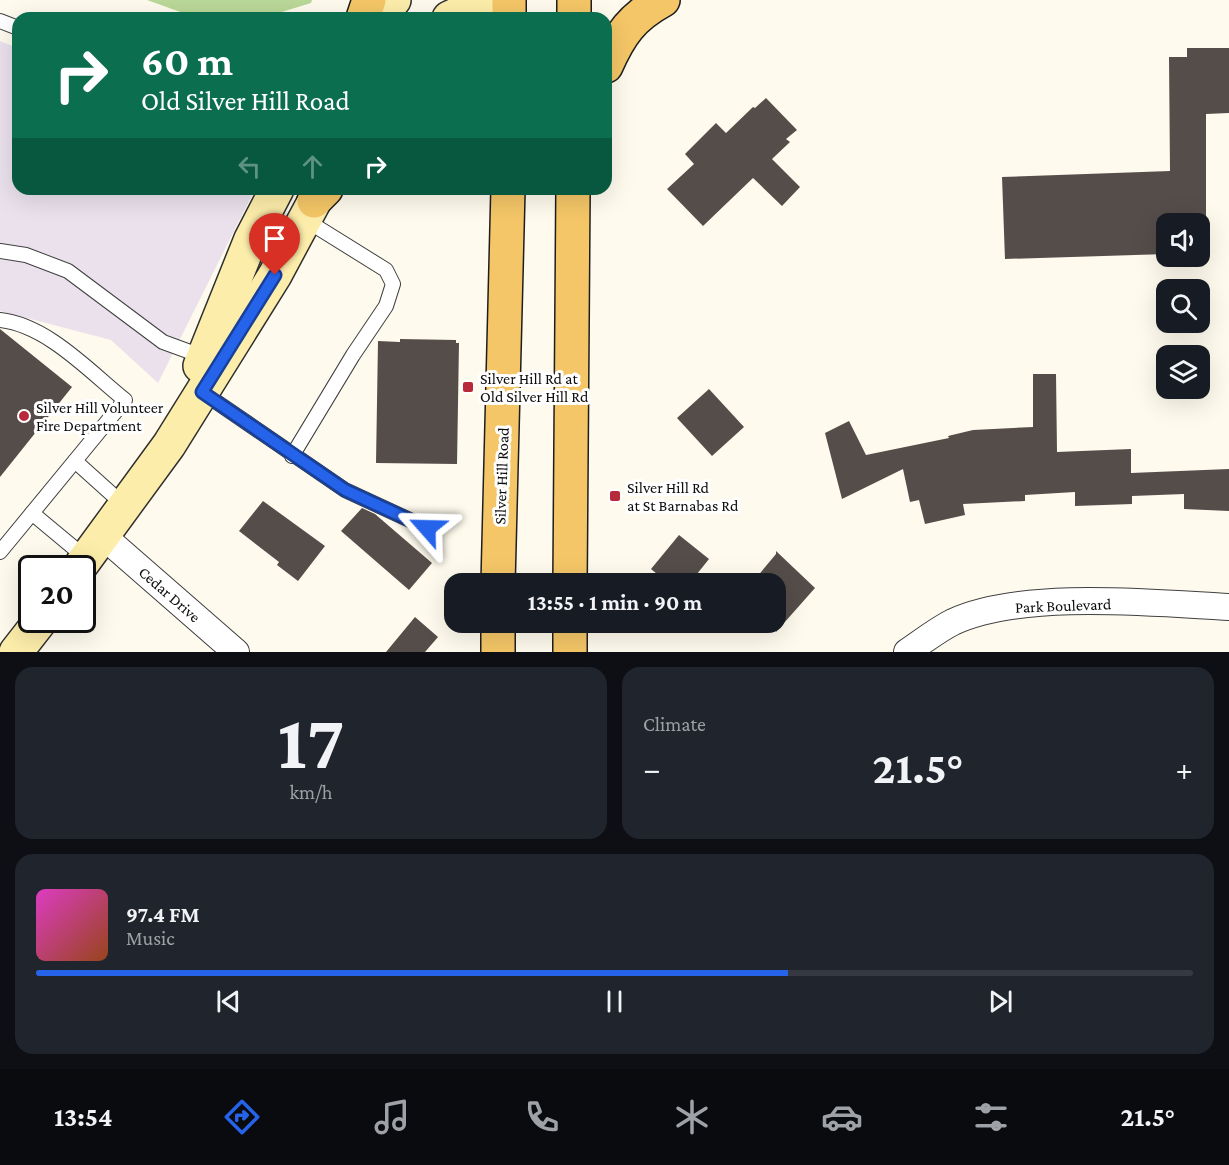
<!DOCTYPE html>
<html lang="en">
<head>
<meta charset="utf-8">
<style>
	body { margin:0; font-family:"Crimson Pro",serif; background:#20242c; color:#f1f3f6; height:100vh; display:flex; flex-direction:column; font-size:22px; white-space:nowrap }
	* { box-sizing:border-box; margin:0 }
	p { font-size:20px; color:#9ea1a6 }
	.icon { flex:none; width:33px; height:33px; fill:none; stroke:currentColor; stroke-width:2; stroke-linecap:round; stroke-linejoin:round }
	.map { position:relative; height:652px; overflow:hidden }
	.drawer { display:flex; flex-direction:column; gap:15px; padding:15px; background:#0d0f14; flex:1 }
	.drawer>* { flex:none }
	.hud { position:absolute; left:12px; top:12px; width:600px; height:183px; border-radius:18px; box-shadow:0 6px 24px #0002; background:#0b6e4f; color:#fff; overflow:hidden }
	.fabs { position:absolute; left:1156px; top:213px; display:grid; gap:12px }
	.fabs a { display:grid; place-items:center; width:54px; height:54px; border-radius:12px; background:#171b24; box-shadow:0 6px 24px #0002; font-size:30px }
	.speed { position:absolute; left:18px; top:555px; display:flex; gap:12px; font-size:30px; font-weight:700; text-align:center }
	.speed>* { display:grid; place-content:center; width:78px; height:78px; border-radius:50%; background:#171b24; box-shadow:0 6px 24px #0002; line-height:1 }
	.speed .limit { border:3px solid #111; border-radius:9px; background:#fff; color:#111 }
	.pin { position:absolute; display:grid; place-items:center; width:51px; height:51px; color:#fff; margin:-62px -26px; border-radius:50% 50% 50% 0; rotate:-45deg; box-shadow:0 0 6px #0007 }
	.pin .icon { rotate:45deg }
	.me { position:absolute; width:66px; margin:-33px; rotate:295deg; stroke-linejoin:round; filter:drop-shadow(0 0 4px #0008) }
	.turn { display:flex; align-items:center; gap:21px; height:126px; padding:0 30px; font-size:27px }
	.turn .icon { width:78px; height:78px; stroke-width:2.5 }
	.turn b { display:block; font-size:42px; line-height:51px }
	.lanes { display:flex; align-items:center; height:57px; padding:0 30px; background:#0003; justify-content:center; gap:30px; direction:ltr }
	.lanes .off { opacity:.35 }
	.big { font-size:45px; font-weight:700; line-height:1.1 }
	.drawer .tile { flex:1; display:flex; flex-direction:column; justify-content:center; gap:9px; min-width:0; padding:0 21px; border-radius:18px; background:#20242c }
	.drawer .dial { align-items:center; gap:0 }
	.dial b { font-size:78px; line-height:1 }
	.song { display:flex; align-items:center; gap:18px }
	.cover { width:72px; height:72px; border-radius:9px; background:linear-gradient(135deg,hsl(310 70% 55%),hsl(20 70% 35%)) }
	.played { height:6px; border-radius:3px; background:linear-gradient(90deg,#2563eb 65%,#363941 65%) }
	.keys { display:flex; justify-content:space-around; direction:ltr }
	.heat { display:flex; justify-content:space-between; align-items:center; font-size:33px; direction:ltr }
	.drawer .tiles { flex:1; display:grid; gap:15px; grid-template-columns:1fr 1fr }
	.tile:last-child { grid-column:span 2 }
	.trip { position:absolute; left:444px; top:573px; width:342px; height:60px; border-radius:18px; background:#171b24; box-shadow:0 6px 24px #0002; font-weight:700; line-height:60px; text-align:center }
	.menu { display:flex; height:96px; justify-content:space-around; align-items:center; background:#090b0e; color:#9ea1a6 }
	.menu .icon { width:42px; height:42px }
	.menu .selected { color:#2563eb }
	.menu b { font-size:27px; color:#f1f3f6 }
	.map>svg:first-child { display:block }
	.industrial { fill:#eae1ec }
	.forest { fill:#bad898 }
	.building { fill:#554d4a }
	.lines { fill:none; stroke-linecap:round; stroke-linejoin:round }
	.lane-casing { stroke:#404040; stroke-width:16 }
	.street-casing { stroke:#404040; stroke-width:28 }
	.secondary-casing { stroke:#2f2f2f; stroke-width:36 }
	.primary-casing { stroke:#1e1e1e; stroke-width:36 }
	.lane { stroke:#fff; stroke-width:14 }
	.street { stroke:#fff; stroke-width:26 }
	.secondary { stroke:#fdedaa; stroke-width:33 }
	.primary { stroke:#f4c667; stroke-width:33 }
	.route-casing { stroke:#184099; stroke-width:15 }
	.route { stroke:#2563eb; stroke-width:10 }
	.poi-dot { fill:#b9293c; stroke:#fff; stroke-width:2 }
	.labels { text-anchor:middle; stroke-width:6; stroke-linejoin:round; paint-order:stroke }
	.poi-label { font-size:16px; fill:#0d0d0d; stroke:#fff; text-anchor:start }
	.street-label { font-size:16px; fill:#0d0d0d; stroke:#fff }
</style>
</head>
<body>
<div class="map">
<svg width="1229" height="652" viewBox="0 0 1229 652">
	<rect width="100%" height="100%" fill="#fefaed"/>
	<path class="industrial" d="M0 41 18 48V189H255L158 383 111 340 0 311Z"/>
	<path class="forest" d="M147 0H312L311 3 262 18H197Z"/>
	<g class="building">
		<path d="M1187 48H1229V113L1206 114V223L1167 224V254L1005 259 1002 177 1170 171 1169 57H1187Z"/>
		<path d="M766 98 797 130 786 139 790 142 772 159 800 187 782 206 753 178 703 226 667 189 694 164 685 154 716 123 726 133 753 107 755 108Z"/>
		<path d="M0 329 72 387 0 477Z"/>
		<path d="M400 339 456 340V343H459L457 464 376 463 378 341 400 342Z"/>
		<path d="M1033 374H1056L1057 452 1131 449V473L1229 469V511L1184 509V494L1132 496V504L1075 506V492L1025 495V501L963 504 965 515 925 524 919 500 910 502 903 469 842 499 825 433 849 421 866 455 949 438 948 436 973 430 1033 427Z"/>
		<path d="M709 389 744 427 712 456 677 418Z"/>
		<path d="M263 501 325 546 298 581 277 565 279 562 239 531Z"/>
		<path d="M362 508 375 514 432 563 409 590 341 531Z"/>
		<path d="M679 535 709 559 689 584H669L651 569Z"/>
		<path d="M776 551 815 588 776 632V584H751L776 554Z"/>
		<path d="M415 617 438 637 425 652H386Z"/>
	</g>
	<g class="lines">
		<defs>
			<g id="lane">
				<path d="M0 21 18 28"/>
				<path d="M0 251 26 255 68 271 163 342 204 357"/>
				<path d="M0 320C47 325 89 371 125 400L0 552"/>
				<path d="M202 392 345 490 427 528"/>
				<path d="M292 456 353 355 386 306 393 284 386 270 304 219"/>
				<path d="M75 461 125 506"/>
				<path d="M32 513 86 558"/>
			</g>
			<g id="street">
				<path d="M103 536 236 652"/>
				<path d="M907 652C922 642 937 630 953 622 1022 590 1153 603 1229 607"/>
			</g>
			<g id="secondary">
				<path d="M379 18 394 0"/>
				<path d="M449 18 487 0"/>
				<path d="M200 366 251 239 277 189"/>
				<path d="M79 568 169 445 275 275 321 189"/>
				<path d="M16 652 41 620"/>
			</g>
			<g id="primary">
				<path d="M509 0V18"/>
				<path d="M363 18 369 0"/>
				<path d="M574 18V0"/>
				<path d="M606 66C620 34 632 17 663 0"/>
				<path d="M314 201 326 189"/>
				<path d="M498 584 508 189"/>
				<path d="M570 584 573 189"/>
				<path d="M498 652V622"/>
				<path d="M570 652V622"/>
			</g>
		</defs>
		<use href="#lane" class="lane-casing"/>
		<use href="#street" class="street-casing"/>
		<use href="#secondary" class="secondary-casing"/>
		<use href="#primary" class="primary-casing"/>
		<use href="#lane" class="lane"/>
		<use href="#street" class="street"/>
		<use href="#secondary" class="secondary"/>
		<use href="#primary" class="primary"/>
	</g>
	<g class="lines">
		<defs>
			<path id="route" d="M275 275 202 392 345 490 427 528"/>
		</defs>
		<use href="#route" class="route-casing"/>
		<use href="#route" class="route"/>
	</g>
	<g class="poi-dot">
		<rect x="462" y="381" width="12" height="12" rx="3"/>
		<circle cx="24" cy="416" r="6"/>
		<rect x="609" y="490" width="12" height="12" rx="3"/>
	</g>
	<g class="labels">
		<g class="poi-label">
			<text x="480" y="384">Silver Hill Rd at<tspan x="480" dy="18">Old Silver Hill Rd</tspan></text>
			<text x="36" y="413">Silver Hill Volunteer<tspan x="36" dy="18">Fire Department</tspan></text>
			<text x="627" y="493">Silver Hill Rd<tspan x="627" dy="18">at St Barnabas Rd</tspan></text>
		</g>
		<g class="street-label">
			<text transform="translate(501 476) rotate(-88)" y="6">Silver Hill Road</text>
			<text transform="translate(170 594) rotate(41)" y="6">Cedar Drive</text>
			<text transform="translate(1063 605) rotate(-2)" y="6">Park Boulevard</text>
		</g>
	</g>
</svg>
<div class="fabs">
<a><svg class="icon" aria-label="sound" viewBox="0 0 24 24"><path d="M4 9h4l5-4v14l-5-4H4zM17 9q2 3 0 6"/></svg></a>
<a><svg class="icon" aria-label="search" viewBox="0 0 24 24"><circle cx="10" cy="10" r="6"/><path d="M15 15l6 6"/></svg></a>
<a><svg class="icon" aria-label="layers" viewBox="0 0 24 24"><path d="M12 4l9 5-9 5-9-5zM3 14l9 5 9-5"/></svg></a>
</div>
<div class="speed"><div class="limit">20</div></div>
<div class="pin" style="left:275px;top:275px;background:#d93025"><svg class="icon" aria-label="arrive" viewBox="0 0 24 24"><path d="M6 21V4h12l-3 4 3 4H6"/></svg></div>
<svg class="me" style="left:427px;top:528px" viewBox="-20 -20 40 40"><path d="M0-17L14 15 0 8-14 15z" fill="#2563eb" stroke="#fff" stroke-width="4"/></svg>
<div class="trip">13:55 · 1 min · 90 m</div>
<div class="hud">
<div class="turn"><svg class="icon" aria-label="right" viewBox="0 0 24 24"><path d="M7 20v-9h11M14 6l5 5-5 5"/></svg><div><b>60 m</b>Old Silver Hill Road</div></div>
<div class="lanes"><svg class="icon off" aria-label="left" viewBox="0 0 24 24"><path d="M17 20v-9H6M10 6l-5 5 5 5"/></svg><svg class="icon off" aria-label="ahead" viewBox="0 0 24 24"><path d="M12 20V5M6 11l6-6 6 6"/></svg><svg class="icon" aria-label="right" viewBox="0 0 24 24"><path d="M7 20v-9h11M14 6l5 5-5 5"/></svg></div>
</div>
</div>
<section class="drawer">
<div class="tiles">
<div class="tile dial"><b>17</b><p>km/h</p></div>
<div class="tile"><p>Climate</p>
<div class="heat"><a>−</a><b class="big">21.5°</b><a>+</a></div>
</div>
<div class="tile">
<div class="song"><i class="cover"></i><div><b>97.4 FM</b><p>Music</p></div></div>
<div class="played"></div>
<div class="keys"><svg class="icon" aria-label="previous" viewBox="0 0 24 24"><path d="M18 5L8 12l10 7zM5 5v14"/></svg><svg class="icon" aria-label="pause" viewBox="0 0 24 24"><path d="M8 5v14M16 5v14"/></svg><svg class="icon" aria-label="next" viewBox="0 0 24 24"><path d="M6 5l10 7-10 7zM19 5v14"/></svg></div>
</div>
</div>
</section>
<nav class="menu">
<b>13:54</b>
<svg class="icon selected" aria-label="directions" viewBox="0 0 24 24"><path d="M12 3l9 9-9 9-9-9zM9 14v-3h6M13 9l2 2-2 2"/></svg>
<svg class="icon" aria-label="music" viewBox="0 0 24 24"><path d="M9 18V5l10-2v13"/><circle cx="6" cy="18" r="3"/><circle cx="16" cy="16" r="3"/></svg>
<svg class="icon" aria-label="phone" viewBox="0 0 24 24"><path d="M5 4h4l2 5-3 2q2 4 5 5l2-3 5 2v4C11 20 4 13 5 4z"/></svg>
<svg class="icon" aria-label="climate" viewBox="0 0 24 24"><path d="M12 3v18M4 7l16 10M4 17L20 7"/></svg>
<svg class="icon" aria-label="car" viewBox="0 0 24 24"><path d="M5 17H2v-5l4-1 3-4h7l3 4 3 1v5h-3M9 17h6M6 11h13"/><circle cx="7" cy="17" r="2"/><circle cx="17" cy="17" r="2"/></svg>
<svg class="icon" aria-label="filters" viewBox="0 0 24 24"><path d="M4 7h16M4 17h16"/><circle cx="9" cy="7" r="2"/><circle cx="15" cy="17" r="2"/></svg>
<b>21.5°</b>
</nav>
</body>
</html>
